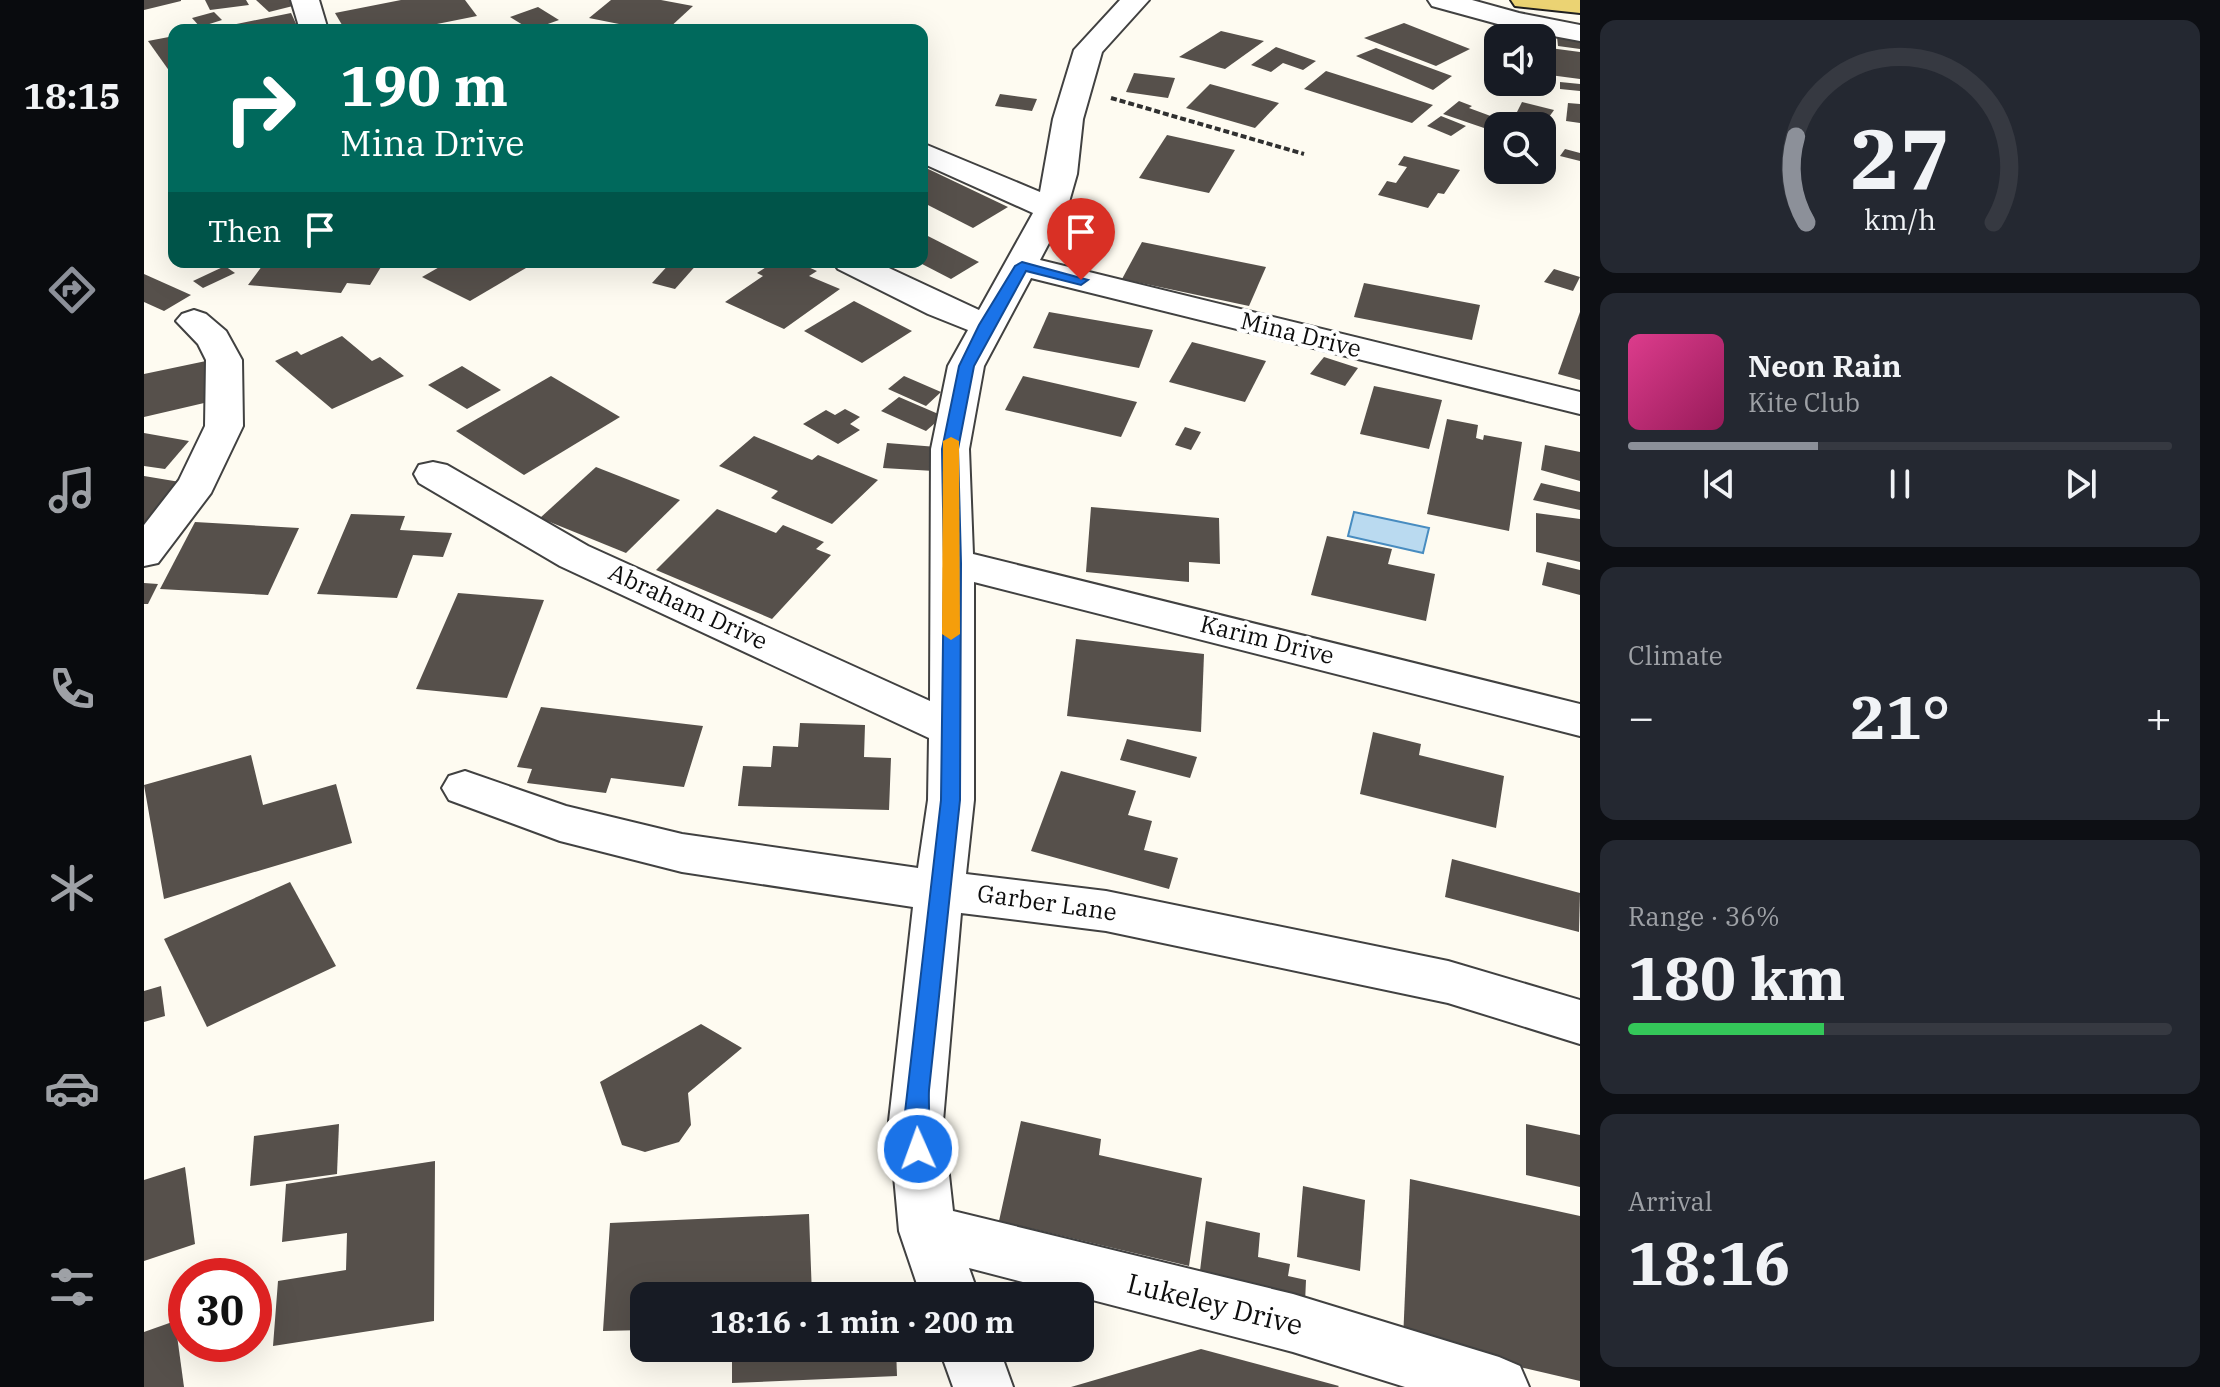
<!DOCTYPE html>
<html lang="en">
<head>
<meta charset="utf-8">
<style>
	body { margin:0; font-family:"IBM Plex Serif",serif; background:#242831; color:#f1f3f6; height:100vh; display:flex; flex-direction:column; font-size:30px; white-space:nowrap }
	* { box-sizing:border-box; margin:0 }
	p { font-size:26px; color:#9ea1a6 }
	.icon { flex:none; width:44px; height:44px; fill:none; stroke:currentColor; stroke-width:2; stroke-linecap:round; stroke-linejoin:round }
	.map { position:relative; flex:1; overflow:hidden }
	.panel { display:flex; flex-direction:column; gap:20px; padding:20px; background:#0d0f14; width:640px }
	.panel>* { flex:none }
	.hud { position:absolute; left:24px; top:24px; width:760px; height:244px; border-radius:16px; box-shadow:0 8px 32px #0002; background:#00695c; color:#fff; overflow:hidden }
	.tools { position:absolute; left:1340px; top:24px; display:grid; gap:16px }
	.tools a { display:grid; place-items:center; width:72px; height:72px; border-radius:16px; background:#171b24; box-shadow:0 8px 32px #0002; font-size:40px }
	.speed { position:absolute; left:24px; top:1258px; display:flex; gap:16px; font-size:40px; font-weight:700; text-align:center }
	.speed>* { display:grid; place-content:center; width:104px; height:104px; border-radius:50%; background:#171b24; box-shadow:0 8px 32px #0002; line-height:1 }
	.speed .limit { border:12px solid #d22; background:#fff; color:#111 }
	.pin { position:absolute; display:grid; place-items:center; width:68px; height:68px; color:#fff; margin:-82px -34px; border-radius:50% 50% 50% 0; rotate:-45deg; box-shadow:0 0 8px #0007 }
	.pin .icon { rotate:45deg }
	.me { position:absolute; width:88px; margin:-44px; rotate:358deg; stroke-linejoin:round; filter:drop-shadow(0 0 6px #0008) }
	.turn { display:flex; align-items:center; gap:28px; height:168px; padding:0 40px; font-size:36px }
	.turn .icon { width:104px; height:104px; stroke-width:2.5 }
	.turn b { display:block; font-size:56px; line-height:68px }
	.then { display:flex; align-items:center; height:76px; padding:0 40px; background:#0003; gap:16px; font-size:30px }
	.big { font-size:60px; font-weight:800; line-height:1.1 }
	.panel .card { flex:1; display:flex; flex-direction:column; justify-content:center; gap:12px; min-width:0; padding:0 28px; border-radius:16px; background:#242831 }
	.panel .dial { align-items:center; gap:0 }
	.dial svg { height:208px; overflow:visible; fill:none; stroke:#363941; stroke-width:7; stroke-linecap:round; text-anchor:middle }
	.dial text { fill:#f1f3f6; stroke:none }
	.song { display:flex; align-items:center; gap:24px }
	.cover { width:96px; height:96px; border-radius:12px; background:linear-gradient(135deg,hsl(330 70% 55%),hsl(330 70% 35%)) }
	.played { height:8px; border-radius:4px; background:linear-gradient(90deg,#8c9099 35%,#363941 35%) }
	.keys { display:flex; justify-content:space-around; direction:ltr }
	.heat { display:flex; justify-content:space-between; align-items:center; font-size:44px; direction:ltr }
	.charge { height:12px; border-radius:6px; background:linear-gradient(90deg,#34c759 36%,#363941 0) }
	.trip { position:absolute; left:486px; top:1282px; width:464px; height:80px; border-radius:16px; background:#171b24; box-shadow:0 8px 32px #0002; font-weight:800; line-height:80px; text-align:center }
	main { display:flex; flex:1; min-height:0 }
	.tabs { display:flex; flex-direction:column; width:144px; justify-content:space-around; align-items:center; background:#090b0e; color:#9ea1a6 }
	.tabs .icon { width:56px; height:56px }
	.tabs .current { color:#8c9099 }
	.tabs b { font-size:36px; color:#f1f3f6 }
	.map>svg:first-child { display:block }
	.water { fill:#badaf0; stroke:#488cc0; stroke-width:2 }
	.building { fill:#56504b }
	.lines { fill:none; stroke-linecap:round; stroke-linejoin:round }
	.minor-casing { stroke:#414141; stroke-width:4 }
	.major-casing { stroke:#1f1f1f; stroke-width:4 }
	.path { stroke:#303030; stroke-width:4; stroke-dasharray:6 3; stroke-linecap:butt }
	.minor { fill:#fff; fill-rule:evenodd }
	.major { fill:#ebd373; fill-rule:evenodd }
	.route { fill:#1a73e8; stroke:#114b97; stroke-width:2 }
	.slow { fill:#f59e0b }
	.labels { text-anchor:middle; stroke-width:8; stroke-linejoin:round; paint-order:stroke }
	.street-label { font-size:24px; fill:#0e0e0e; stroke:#fff }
	.near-street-label { font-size:28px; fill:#0e0e0e; stroke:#fff }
</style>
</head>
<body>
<main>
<nav class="tabs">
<b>18:15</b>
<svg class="icon current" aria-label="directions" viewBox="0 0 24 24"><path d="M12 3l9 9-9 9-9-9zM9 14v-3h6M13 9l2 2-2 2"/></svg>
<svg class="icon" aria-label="music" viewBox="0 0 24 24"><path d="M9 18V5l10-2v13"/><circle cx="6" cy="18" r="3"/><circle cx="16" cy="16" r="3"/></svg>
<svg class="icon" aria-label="phone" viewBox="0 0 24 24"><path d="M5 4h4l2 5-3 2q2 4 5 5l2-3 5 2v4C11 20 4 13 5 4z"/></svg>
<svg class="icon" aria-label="climate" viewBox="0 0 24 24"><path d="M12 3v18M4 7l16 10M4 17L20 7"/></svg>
<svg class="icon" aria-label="car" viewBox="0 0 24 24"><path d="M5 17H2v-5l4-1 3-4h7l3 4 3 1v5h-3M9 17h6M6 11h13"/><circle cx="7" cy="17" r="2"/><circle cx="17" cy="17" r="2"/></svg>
<svg class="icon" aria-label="filters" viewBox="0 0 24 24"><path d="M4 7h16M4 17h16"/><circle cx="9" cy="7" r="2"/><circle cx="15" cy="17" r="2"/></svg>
</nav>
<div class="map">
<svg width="1436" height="1387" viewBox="0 0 1436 1387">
	<rect width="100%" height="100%" fill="#fefbf1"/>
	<path class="water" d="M1210 512 1285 528 1279 553 1204 536Z"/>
	<g class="building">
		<path d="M0 0H37V1L0 10Z"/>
		<path d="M61 0H102L105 5 66 10Z"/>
		<path d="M112 0H148L153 5 125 12Z"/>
		<path d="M257 0H321L333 16 263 30H201L191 13Z"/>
		<path d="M467 0H517L549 6 523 30H505L445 18Z"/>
		<path d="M394 7 415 20 387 30 366 17Z"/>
		<path d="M70 12 78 20 56 27 48 18Z"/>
		<path d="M147 13 155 30H68V29Z"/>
		<path d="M1260 23 1326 49 1292 66 1220 38Z"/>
		<path d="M1077 31 1120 41 1081 69 1035 57Z"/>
		<path d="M30 36V71L26 72 4 41Z"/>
		<path d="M1413 37 1436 39V49L1414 46Z"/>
		<path d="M1132 47 1172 61 1159 70 1139 63 1127 72 1107 65Z"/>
		<path d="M1398 47 1436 52V79L1398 74Z"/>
		<path d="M1232 48 1308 76 1289 90 1212 56Z"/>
		<path d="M1182 71 1289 105 1268 123 1160 89Z"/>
		<path d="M990 73 1031 78 1024 98 982 92Z"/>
		<path d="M1416 82 1436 84V91L1416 89Z"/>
		<path d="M1066 84 1135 103 1111 128 1042 108Z"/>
		<path d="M856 94 893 99 888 111 851 106Z"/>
		<path d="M1315 101 1328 106 1325 108 1352 118 1340 128 1299 114Z"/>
		<path d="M1378 102 1410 110 1403 120 1373 112Z"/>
		<path d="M1424 103 1436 104V123L1422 121Z"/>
		<path d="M1297 116 1322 126 1307 136 1283 126Z"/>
		<path d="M1023 135 1091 150 1065 193 995 178Z"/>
		<path d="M1421 149 1436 153V161L1416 156Z"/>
		<path d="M1260 156 1316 170 1300 194 1294 193 1284 208 1234 195 1243 181 1252 183 1263 167 1254 165Z"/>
		<path d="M780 167 864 207 829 228 778 202Z"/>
		<path d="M778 233 835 262 807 279 778 264Z"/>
		<path d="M998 242 1122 267 1105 306 978 279Z"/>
		<path d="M121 262H240L226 285 203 283 197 293 104 285Z"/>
		<path d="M304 262H369L382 268 326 301 278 277Z"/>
		<path d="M527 262H555L531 289 508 283Z"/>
		<path d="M630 262H653L673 271 665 276 696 289 640 329 581 302 619 276 613 273Z"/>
		<path d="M81 266 91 273 59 288 49 281Z"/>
		<path d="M1410 269 1436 277 1429 291 1400 282Z"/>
		<path d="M0 274 47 295 20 311 0 302Z"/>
		<path d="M1220 283 1336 305 1328 340 1210 317Z"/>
		<path d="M710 301 768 331 718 363 660 331Z"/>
		<path d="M905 312 1009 330 995 368 889 348Z"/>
		<path d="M1436 312V380L1414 374Z"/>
		<path d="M198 336 228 361 236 357 260 376 188 409 131 361 153 351 157 355Z"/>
		<path d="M1048 342 1122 361 1101 402 1025 382Z"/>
		<path d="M1180 357 1214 368 1201 386 1166 374Z"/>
		<path d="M62 361 73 400 0 417V374Z"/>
		<path d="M318 366 357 390 323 409 284 385Z"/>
		<path d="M407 376 476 417 380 475 312 431Z"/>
		<path d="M760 376 797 392 782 406 744 389Z"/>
		<path d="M879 376 993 402 977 437 861 410Z"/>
		<path d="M1230 386 1298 400 1285 449 1216 434Z"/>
		<path d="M755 397 799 416 782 431 737 411Z"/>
		<path d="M701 409 716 417 706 424 716 430 694 444 659 424 682 410 691 415Z"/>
		<path d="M1303 419 1334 425 1332 438 1339 440 1340 435 1378 442 1365 531 1283 514Z"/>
		<path d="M1041 427 1057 432 1047 450 1031 445Z"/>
		<path d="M0 433 45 441 21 469 0 466Z"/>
		<path d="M610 436 668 460 674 455 734 480 688 524 627 498 634 491 575 466Z"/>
		<path d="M743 443 793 447 790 471 739 468Z"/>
		<path d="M1401 445 1436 452V481L1397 470Z"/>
		<path d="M452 467 536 500 482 553 396 518Z"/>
		<path d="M0 476 42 483 0 535Z"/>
		<path d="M1397 483 1436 492V510L1389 500Z"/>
		<path d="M947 507 1075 518 1076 564 1045 562V582L942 572Z"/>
		<path d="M573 509 632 533 639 525 680 542 672 549 687 555 628 619 512 570Z"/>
		<path d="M1392 513 1436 519V562L1392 552Z"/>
		<path d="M207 514 261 516 256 530 308 533 299 557 269 555 253 598 173 594Z"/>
		<path d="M51 522 155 528 124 595 16 589Z"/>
		<path d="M1183 536 1248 549 1244 564 1291 574 1282 621 1167 595Z"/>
		<path d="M1403 562 1436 570V595L1398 585Z"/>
		<path d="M0 583 14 584 4 604H0Z"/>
		<path d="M314 593 400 600 363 698 272 689Z"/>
		<path d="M932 639 1060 654 1057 732 923 716Z"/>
		<path d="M397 707 559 726 540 787 467 778 462 793 383 783 388 769 373 767Z"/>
		<path d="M656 723 721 725 720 757 747 758 745 810 594 806 599 766 627 767 629 746 654 747Z"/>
		<path d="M1229 732 1277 744 1275 755 1360 776 1352 828 1216 794Z"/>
		<path d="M983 739 1053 757 1046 778 976 760Z"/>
		<path d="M107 755 119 805 192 784 208 843 20 899 0 785Z"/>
		<path d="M917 771 992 791 984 815 1008 821 1000 850 1034 858 1025 889 887 851Z"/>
		<path d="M1308 859 1436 893 1435 932 1301 897Z"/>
		<path d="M146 882 192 966 63 1027 20 939Z"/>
		<path d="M17 986 21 1016 0 1022V991Z"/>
		<path d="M557 1024 598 1048 544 1093 547 1125 535 1142 501 1152 478 1145 456 1082Z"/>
		<path d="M877 1121 957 1139 955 1155 1058 1178 1045 1266 855 1221Z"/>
		<path d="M195 1124 193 1174 106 1186 110 1136Z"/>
		<path d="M1382 1124 1436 1135V1187L1382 1175Z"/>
		<path d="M291 1161 290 1321 129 1346 134 1281 202 1270 203 1233 138 1242 142 1184Z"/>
		<path d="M41 1167 51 1244 0 1261V1180Z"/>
		<path d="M1266 1179 1436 1216V1381L1259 1340Z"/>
		<path d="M1159 1186 1221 1200 1216 1271 1153 1257Z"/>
		<path d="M665 1214 668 1296H500V1330L459 1331 466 1223Z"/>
		<path d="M1062 1221 1116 1233 1114 1257 1146 1264 1144 1276 1162 1280 1161 1303 1055 1279Z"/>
		<path d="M31 1321 40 1387H0V1332Z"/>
		<path d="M588 1348H752L753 1376 588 1383Z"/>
		<path d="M1057 1349 1195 1386 1194 1387H927Z"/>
	</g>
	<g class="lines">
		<defs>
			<g id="minor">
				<path d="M147 0H175L184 30H156Z"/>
				<path d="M976 0H1005L958 52 939 119 933 174 923 209 896 260 1436 392V414L887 278 840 366 825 449 829 554 1436 704V736L830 582V800L822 874 962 891 1304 961 1436 1000V1044L1304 1003 962 931 817 913 799 1121 809 1211 1149 1294 1355 1357 1376 1366 1385 1387H1261L1149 1352 825 1268 835 1296H777L755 1231 745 1121 769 907 538 872 416 841 305 800 298 788 305 776 321 771 422 806 538 834 774 868 784 800 785 738 416 566 275 483 270 474 275 465 289 462 303 465 444 546 786 701 787 449 804 366 824 330 784 314 694 269 689 262H732L835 310 889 213 778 163V143L896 192 909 119 930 50Z"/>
				<path d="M1284 0H1328L1375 13 1436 25V41L1372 29 1288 6Z"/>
				<path d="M50 310 62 314 82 331 98 360 99 426 67 493 14 563 0 566V525L35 480 61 426 62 360 54 344 32 321 38 314Z"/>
				<path d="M795 1348H855L869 1387H809Z"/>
			</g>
			<path id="major" d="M1367 0H1436V13L1371 6Z"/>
		</defs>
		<use href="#minor" class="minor-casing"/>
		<use href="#major" class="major-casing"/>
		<path class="path" d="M967 98 1160 154"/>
		<use href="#minor" class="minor"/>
		<use href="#major" class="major"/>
	</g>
	<path class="route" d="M878 262 944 280 937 285 882 271 830 366 814 449 817 563 816 800 785 1090C784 1106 788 1145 782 1156L774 1159 766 1156 760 1121 797 800 800 563 798 449 815 366 835 325 871 266Z"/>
	<path class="slow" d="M807 437 815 441 816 634 807 640 798 634 799 441Z"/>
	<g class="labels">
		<g class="street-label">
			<text transform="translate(1157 335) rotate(14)" y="8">Mina Drive</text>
			<text transform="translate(544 607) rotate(25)" y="8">Abraham Drive</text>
			<text transform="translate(1123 640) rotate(14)" y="8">Karim Drive</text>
			<text transform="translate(903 903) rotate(8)" y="8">Garber Lane</text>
		</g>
		<g class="near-street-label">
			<text transform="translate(1071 1304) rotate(14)" y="10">Lukeley Drive</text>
		</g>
	</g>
</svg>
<div class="tools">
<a><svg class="icon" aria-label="sound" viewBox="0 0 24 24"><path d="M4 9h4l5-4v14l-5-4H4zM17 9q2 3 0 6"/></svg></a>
<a><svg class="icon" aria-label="search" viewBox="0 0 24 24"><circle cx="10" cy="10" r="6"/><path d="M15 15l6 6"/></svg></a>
</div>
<div class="speed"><div class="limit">30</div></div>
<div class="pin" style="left:937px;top:280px;background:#d93025"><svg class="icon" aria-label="arrive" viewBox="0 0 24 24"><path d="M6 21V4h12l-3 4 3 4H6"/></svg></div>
<svg class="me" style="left:774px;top:1149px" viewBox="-20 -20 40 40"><circle r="17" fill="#1a73e8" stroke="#fff" stroke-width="3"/><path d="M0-11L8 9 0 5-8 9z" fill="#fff"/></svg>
<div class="trip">18:16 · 1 min · 200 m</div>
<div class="hud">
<div class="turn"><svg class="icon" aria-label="right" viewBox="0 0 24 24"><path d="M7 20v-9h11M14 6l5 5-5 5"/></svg><div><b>190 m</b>Mina Drive</div></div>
<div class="then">Then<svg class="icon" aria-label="arrive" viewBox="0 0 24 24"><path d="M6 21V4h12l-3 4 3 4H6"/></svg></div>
</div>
</div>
<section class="panel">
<div class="card dial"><svg viewBox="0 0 100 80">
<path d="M14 69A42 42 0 1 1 86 69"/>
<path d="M14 69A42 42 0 0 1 10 36" stroke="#8c9099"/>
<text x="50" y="56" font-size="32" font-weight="700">27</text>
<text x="50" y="72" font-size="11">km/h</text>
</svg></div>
<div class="card">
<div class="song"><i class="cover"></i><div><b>Neon Rain</b><p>Kite Club</p></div></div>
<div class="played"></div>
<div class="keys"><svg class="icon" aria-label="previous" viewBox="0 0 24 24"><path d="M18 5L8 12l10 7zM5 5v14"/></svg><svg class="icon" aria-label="pause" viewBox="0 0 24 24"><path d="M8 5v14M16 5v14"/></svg><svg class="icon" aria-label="next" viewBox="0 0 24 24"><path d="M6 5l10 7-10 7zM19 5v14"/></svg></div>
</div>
<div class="card"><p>Climate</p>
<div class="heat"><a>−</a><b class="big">21°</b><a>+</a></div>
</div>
<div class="card"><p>Range · 36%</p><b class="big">180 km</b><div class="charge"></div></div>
<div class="card"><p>Arrival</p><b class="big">18:16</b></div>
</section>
</main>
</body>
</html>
